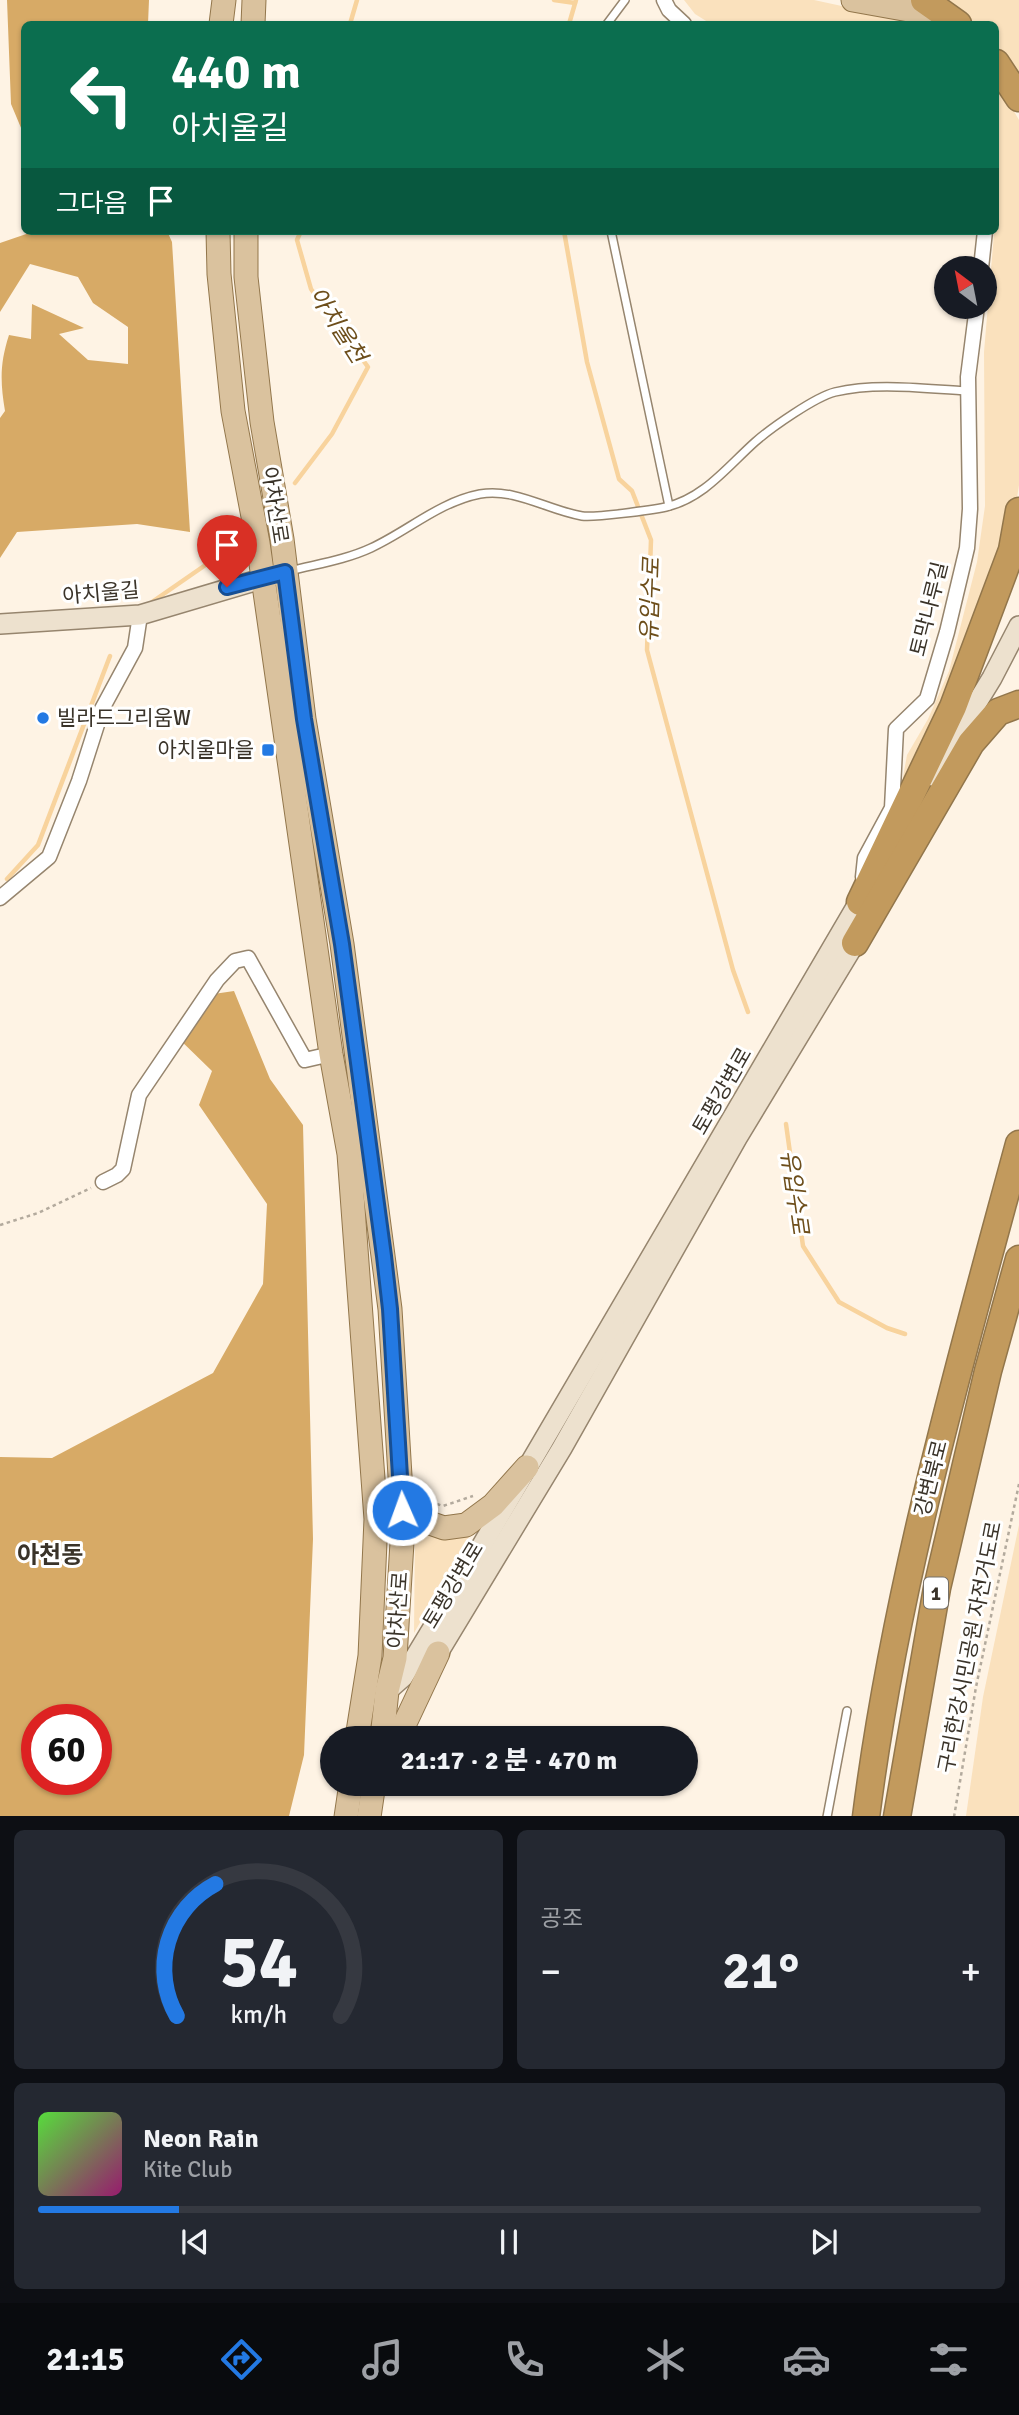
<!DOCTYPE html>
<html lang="ko">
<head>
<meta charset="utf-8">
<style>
	body { margin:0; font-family:Signika,"Noto Sans KR",sans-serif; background:#242831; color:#f1f3f6; height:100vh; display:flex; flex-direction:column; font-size:26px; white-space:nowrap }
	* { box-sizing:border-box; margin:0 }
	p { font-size:23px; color:#9ea1a6 }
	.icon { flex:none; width:38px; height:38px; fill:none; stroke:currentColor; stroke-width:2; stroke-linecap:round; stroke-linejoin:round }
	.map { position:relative; height:1816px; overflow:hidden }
	.drawer { display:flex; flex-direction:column; gap:14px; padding:14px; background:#0d0f14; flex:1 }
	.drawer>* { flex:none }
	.hud { position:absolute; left:21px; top:21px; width:978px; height:214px; border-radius:10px; box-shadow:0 2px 5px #0004; background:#0b6e4f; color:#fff; overflow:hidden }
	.needle { width:46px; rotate:328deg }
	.fabs { position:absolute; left:934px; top:256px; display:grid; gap:14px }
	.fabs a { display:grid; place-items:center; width:63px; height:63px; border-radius:50%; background:#171b24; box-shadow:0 2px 5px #0004; font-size:35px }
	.speed { position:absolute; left:21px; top:1704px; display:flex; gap:14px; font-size:35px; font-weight:700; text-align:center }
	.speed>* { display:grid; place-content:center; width:91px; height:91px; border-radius:50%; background:#171b24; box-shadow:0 2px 5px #0004; line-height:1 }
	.speed .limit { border:10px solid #d22; background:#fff; color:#111 }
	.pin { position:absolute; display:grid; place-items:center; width:60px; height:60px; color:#fff; margin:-72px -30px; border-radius:50% 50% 50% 0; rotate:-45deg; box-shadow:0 0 7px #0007 }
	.pin .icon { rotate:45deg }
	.me { position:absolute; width:77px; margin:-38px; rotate:358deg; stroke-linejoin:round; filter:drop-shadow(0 0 5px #0008) }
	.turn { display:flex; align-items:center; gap:24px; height:147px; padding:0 35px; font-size:32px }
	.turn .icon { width:91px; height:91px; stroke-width:2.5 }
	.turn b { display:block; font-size:49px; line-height:60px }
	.then { display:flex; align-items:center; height:66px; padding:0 35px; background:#0003; gap:14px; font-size:26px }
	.big { font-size:52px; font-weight:800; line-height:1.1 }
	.drawer .tile { flex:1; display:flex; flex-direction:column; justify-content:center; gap:10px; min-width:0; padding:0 24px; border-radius:10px; background:#242831 }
	.drawer .dial { align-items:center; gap:0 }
	.dial svg { height:182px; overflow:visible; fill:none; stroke:#363941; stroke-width:7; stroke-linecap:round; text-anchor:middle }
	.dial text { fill:#f1f3f6; stroke:none }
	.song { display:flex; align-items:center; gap:21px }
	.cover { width:84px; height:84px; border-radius:10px; background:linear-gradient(135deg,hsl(110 70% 55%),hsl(320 70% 35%)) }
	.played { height:7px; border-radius:4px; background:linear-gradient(90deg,#2379e3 15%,#363941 15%) }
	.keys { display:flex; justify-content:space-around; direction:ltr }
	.heat { display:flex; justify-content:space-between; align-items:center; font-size:38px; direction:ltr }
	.drawer .tiles { flex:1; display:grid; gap:14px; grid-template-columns:1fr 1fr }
	.tile:last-child { grid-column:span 2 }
	.trip { position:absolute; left:320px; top:1726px; width:378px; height:70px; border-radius:35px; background:#171b24; box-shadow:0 2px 5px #0004; font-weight:800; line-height:70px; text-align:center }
	.tabs { display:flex; height:112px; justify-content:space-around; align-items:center; background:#090b0e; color:#9ea1a6 }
	.tabs .icon { width:49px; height:49px }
	.tabs .on { color:#2379e3 }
	.tabs b { font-size:32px; color:#f1f3f6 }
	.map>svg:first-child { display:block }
	.green { fill:#fae1bd }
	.forest { fill:#d7aa66; fill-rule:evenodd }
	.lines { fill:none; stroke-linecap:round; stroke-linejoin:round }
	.stream { stroke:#f8d39d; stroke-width:4.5 }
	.lane-casing { stroke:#96856e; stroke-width:10 }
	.street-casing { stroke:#96856e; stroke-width:17 }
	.secondary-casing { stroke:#96856e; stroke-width:22 }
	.primary-casing { stroke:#92764b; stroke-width:25 }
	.highway-casing { stroke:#92764b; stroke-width:29 }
	.path { stroke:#b3aa9d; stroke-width:2.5; stroke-dasharray:3.5 3.5; stroke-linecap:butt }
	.lane { stroke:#fff; stroke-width:7 }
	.street { stroke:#fff; stroke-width:14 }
	.secondary { stroke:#ede1ce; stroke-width:19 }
	.primary { stroke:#dac29e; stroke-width:23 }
	.highway { stroke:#c29a5d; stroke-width:26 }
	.route-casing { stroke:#174f94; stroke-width:18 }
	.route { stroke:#2379e3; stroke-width:12 }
	.poi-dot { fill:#2379e3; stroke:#fff; stroke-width:2.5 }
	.labels { text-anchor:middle; stroke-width:6; stroke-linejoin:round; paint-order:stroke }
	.shield { fill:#fff; stroke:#757069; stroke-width:2 }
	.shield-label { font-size:19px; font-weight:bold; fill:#3a3329 }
	.street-label { font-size:21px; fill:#3a3329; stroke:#fff }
	.poi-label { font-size:21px; fill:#3a3329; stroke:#fff; text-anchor:start }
	.water-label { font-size:23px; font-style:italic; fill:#6d4e1b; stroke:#fff }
	.quarter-label { font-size:24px; font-weight:bold; fill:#3a3329; stroke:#fff }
</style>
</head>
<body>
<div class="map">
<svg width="1019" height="1817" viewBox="0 0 1019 1817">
	<rect width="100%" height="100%" fill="#fef3e4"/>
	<g class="green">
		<path d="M684 0H814L925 24H711L695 14Z"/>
		<path d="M935 0H1019V77L996 46V24H972Z"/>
		<path d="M996 80 1019 120V485L1014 518 1005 557 897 810 907 755 928 719 949 671 977 562 985 506 984 352 998 187 996 170Z"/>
		<path d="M1019 1525V1816H966L983 1697Z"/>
		<path d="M415 1531 434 1536 472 1532 414 1633Z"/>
	</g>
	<g class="forest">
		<path d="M7 0H149L148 24H24V135L11 104Z"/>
		<path d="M35 231H167L172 242 190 532 137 524 17 532 0 558V418L5 411C0 381 0 363 9 335L31 339 32 304 84 328 59 334 88 360 128 364V327L93 303 78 277 30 264 0 312V243Z"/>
		<path d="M234 991 270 1079 303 1125 313 1539 304 1755 289 1816 0 1817V1457L52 1458 213 1373 263 1284 267 1204 199 1105 212 1071 174 1034 207 995ZM37 1720H96V1780H37Z"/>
	</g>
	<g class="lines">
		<g class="stream">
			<path d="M554 0 575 3"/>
			<path d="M350 24 357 0"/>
			<path d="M569 24 576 0"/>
			<path d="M564 231 587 362 619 479 632 491 651 540 647 650 733 970 748 1012"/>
			<path d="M295 483 332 434 368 367 311 289 297 240 301 231"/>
			<path d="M152 602 204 566 224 543"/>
			<path d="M7 879 38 845 110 656"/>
			<path d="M786 1124 803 1246 839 1302 887 1328 905 1334"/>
		</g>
		<defs>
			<g id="lane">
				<path d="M607 24 625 0"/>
				<path d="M611 231 669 506"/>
				<path d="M290 571C317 564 345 560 371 548 408 531 439 502 480 494 516 488 547 510 582 516 593 518 652 510 666 507 704 498 727 467 755 442 771 428 815 397 835 392 877 382 926 389 968 391"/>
				<path d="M827 1817 847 1711"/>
			</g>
			<g id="street">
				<path d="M664 0 669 10 684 24"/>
				<path d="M981 268 985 231"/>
				<path d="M863 877 865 858 892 808 896 729 927 699 947 632 967 548 970 509 968 377 977 306"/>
				<path d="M0 898 49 857 79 781 102 709 135 648 140 615"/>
				<path d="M103 1182 117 1175 123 1169 139 1095 217 980 235 961 248 958 305 1060 331 1054"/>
			</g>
			<g id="secondary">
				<path d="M0 624 140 615 278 574"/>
				<path d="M932 776 992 678 1019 626"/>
				<path d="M430 1662 438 1653 562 1448 737 1138 855 943 856 930"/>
				<path d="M387 1691 403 1677 454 1593 866 890"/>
			</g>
			<g id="primary">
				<path d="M853 0 920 12 945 20"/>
				<path d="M221 24 224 0"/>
				<path d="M253 24 254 0"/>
				<path d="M218 231 219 274 233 411 258 543 331 1054 349 1154 376 1519 370 1656 357 1738"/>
				<path d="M246 231V277L262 422 282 539 304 719 342 944 390 1309 403 1526 395 1658 387 1691 382 1738"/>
				<path d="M402 1493 424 1521 444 1528 466 1525 493 1505 527 1467"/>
				<path d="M398 1738 438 1653"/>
				<path d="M346 1817 351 1783"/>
				<path d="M369 1817 374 1783"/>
			</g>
			<g id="highway">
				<path d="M924 0 958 24"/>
				<path d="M996 63 1019 98"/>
				<path d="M860 902 953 707 1012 550 1019 511"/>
				<path d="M855 943 971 743 998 712 1019 704"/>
				<path d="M866 1817C895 1588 959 1366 1019 1144"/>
				<path d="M897 1817 937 1588 988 1371 1019 1259"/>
			</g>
		</defs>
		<use href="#lane" class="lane-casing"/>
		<use href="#street" class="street-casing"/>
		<use href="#secondary" class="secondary-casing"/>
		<use href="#primary" class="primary-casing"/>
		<use href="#highway" class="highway-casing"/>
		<g class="path">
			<path d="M0 1225 38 1213 91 1188"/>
			<path d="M437 1504 443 1506 473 1496"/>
			<path d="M954 1817 976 1687 1019 1484"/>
		</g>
		<use href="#lane" class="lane"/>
		<use href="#street" class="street"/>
		<use href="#secondary" class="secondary"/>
		<use href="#primary" class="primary"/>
		<use href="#highway" class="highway"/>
	</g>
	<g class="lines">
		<defs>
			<path id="route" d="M227 587 285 572 304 719 342 944 384 1256 390 1309 402 1510"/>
		</defs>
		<use href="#route" class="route-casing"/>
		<use href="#route" class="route"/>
	</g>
	<g class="poi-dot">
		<circle cx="43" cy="718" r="7"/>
		<rect x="261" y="743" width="14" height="14" rx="3.5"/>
	</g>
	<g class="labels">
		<rect class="shield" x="924" y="1577.5" width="24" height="31" rx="5"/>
		<g class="shield-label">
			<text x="936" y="1600">1</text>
		</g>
		<g class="street-label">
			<text transform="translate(275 505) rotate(81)" y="7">아차산로</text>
			<text transform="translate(101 593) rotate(-5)" y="7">아치울길</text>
			<text transform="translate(929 609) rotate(-76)" y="7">토막나루길</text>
			<text transform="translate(722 1091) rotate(-60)" y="7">토평강변로</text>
			<text transform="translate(931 1478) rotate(-76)" y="7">강변북로</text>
			<text transform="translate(453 1585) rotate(-59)" y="7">토평강변로</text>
			<text transform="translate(398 1610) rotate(-86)" y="7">아차산로</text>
			<text transform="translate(970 1647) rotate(-79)" y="7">구리한강시민공원 자전거도로</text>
		</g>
		<g class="poi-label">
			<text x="57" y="725">빌라드그리움W</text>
			<text x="254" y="757" text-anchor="end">아치울마을</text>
		</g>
		<g class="water-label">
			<text transform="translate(338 325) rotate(57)" y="8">아치울천</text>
			<text transform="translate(650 600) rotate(-88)" y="8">유입수로</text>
			<text transform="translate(795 1192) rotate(82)" y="8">유입수로</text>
		</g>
		<g class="quarter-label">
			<text x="50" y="1563">아천동</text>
		</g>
	</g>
</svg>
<div class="fabs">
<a><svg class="needle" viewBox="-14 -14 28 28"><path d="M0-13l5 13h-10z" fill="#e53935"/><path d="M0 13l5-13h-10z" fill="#9ea1a6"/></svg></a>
</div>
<div class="speed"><div class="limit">60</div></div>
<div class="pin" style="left:227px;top:587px;background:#d93025"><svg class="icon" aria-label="arrive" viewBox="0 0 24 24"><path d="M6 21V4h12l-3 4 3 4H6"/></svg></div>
<svg class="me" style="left:402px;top:1510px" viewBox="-20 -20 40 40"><circle r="17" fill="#2379e3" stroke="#fff" stroke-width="3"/><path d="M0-11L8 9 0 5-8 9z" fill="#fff"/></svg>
<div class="trip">21:17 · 2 분 · 470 m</div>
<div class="hud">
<div class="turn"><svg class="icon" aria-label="left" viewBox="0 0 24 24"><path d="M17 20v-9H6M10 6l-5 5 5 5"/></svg><div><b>440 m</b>아치울길</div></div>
<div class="then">그다음<svg class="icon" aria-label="arrive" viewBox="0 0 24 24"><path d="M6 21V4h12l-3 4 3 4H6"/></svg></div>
</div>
</div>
<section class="drawer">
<div class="tiles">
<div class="tile dial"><svg viewBox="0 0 100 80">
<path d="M14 69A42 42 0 1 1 86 69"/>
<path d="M14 69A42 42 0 0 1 31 11" stroke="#2379e3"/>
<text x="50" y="56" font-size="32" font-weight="700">54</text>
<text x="50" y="72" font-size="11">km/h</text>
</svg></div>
<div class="tile"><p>공조</p>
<div class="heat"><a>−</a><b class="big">21°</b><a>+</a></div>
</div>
<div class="tile">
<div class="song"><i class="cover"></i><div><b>Neon Rain</b><p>Kite Club</p></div></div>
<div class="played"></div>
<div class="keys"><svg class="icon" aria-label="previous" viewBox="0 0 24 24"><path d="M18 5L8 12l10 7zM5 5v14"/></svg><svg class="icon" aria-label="pause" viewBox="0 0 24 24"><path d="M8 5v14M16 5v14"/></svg><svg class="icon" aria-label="next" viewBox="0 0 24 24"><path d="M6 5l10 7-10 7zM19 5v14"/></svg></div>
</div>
</div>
</section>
<nav class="tabs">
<b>21:15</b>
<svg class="icon on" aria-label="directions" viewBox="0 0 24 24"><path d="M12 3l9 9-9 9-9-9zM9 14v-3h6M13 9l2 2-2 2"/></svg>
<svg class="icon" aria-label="music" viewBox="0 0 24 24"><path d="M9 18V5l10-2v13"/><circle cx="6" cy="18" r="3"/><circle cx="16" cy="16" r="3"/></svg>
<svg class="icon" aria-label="phone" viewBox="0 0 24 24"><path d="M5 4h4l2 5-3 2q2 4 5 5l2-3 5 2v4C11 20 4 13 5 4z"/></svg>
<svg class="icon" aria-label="climate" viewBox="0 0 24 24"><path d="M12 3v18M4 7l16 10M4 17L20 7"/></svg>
<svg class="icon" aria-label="car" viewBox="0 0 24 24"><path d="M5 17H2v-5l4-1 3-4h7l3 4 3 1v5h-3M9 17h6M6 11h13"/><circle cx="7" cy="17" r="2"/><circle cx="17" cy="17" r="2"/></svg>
<svg class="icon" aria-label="filters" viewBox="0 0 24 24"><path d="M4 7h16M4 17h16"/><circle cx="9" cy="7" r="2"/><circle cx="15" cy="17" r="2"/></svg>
</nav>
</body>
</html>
